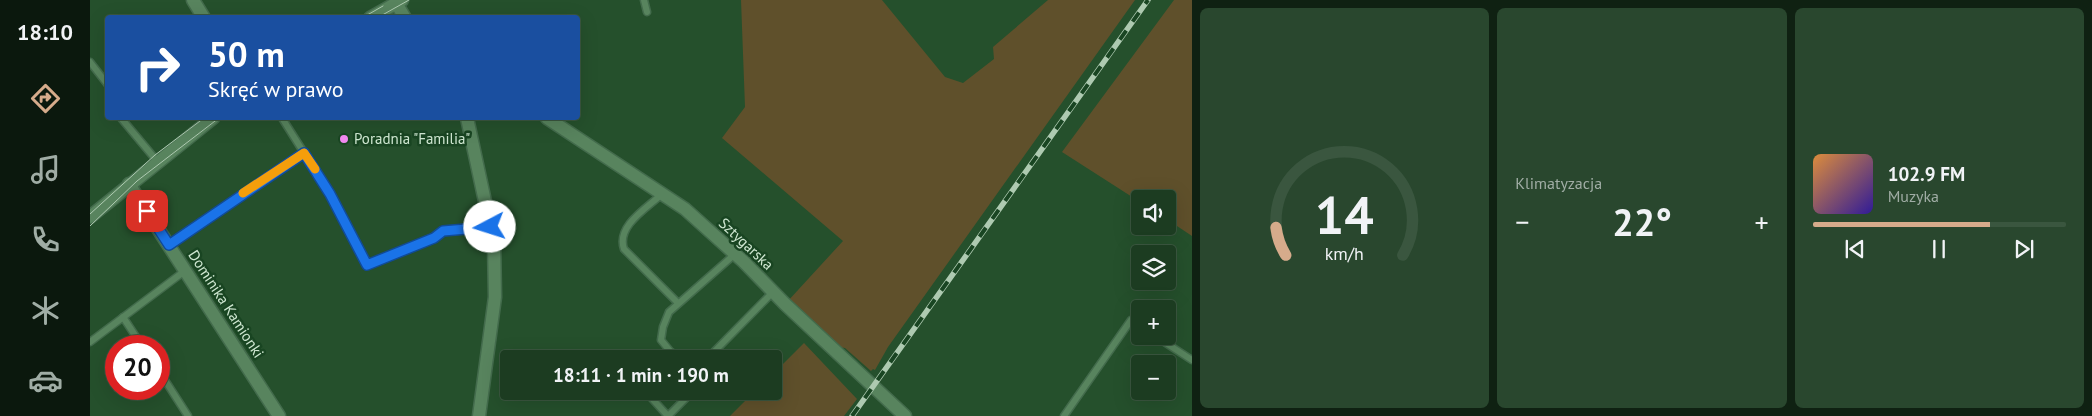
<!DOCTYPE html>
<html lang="pl">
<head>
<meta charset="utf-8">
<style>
	body { margin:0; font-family:"PT Sans",sans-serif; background:#29472e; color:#f1f3f6; height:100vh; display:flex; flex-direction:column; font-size:19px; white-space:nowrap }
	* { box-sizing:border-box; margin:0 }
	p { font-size:16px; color:#a0ada5 }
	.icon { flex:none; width:28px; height:28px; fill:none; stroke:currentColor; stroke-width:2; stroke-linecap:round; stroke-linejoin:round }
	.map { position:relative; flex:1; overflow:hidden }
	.details { display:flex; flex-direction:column; gap:8px; padding:8px; background:#0f2112; width:900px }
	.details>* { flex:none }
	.top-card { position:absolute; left:15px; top:15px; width:475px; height:105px; border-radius:5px; box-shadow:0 5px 20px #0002,0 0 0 1px #3a563f; background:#1a4fa0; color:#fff; overflow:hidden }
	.buttons { position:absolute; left:1041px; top:190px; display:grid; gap:10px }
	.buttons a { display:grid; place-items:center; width:45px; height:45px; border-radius:5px; background:#1c3c21; box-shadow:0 5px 20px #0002,0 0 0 1px #3a563f; font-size:25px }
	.speed { position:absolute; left:15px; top:335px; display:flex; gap:10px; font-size:25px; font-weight:700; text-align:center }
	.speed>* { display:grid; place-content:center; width:65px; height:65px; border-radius:50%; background:#1c3c21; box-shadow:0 5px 20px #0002,0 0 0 1px #3a563f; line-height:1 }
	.speed .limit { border:8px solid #d22; background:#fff; color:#111 }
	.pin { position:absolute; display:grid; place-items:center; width:42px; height:42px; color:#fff; margin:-21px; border-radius:10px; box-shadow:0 2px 8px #0006 }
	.me { position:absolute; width:55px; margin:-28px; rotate:265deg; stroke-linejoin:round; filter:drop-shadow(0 0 4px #0008) }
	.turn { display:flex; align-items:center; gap:18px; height:105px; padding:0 20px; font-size:22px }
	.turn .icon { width:65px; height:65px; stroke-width:2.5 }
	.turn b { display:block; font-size:35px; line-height:42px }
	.big { font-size:38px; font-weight:800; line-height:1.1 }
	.details .widget { flex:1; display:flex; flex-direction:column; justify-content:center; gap:8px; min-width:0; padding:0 18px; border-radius:8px; background:#29472e }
	.details .dial { align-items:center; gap:0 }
	.dial svg { height:130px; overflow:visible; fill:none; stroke:#3a563f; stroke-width:7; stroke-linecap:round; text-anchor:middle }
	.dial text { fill:#f1f3f6; stroke:none }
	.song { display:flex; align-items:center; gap:15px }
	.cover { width:60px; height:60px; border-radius:8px; background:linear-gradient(135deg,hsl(30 70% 55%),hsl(250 70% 35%)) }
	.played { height:5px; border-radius:2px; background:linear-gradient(90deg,#d6ab8b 70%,#3a563f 70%) }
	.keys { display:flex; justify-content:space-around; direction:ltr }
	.heat { display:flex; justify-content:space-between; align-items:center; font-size:28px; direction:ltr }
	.details .tiles { flex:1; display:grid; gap:8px; grid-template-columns:repeat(3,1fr) }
	.trip { position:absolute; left:410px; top:350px; width:282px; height:50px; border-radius:5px; background:#1c3c21; box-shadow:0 5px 20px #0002,0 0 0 1px #3a563f; font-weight:800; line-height:50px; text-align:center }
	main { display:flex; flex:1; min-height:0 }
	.tabs { display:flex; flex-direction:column; width:90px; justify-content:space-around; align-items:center; background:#0b180d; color:#a0ada5 }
	.tabs .icon { width:35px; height:35px }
	.tabs .selected { color:#d6ab8b }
	.tabs b { font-size:22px; color:#f1f3f6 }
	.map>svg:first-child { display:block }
	.green { fill:#5f502b }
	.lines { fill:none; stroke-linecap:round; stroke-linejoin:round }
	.service-casing { stroke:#436b4c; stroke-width:9 }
	.minor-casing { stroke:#436b4c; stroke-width:15 }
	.tertiary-casing { stroke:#436b4c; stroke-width:15 }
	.service { stroke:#58845e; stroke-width:6 }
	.minor { stroke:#58845e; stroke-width:12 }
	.tertiary { stroke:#58845e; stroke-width:12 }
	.tram { stroke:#aecab1; stroke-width:1 }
	.rail-casing { stroke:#aecab1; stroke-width:5.5 }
	.rail { stroke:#194522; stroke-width:4; stroke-dasharray:11; stroke-linecap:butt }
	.route-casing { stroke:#114b97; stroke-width:12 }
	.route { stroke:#1a73e8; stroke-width:9 }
	.slow { stroke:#f59e0b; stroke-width:9 }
	.poi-dot { fill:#f38af1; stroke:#194522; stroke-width:2 }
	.labels { text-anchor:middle; stroke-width:5; stroke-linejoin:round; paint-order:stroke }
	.poi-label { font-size:15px; fill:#d0e8d2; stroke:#194522; text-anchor:start }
	.street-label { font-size:15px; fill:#d0e8d2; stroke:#194522 }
</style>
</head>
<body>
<main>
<nav class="tabs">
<b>18:10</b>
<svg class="icon selected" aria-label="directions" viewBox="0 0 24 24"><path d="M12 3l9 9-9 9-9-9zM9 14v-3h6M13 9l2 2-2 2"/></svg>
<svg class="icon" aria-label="music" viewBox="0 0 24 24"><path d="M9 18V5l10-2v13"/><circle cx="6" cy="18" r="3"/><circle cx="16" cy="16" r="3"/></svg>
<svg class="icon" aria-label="phone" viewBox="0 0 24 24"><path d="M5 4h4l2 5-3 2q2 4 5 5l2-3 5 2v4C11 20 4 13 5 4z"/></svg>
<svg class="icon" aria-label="climate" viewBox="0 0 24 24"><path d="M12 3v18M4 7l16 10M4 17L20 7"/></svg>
<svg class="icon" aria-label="car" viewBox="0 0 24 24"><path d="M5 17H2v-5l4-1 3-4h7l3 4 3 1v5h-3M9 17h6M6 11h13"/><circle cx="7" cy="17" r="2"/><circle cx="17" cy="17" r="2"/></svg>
</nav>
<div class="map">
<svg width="1102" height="416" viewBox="0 0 1102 416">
	<rect width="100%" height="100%" fill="#25502c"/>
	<g class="green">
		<path d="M651 0H792L855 77 873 83 904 59 903 47 958 0H1045L798 347 785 370 783 369 781 371 755 348 739 346 697 302 753 241 632 138 655 107Z"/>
		<path d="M1084 0H1102V236L1078 220V199H1050V202L972 152Z"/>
		<path d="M714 343 767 399 754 416H640L665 391H684V373Z"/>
	</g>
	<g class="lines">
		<defs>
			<g id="service">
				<path d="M554 0 557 12"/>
				<path d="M0 62 18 85"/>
				<path d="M31 118 67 161"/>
				<path d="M192 118 240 194 277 265 344 237 353 231 400 227"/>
				<path d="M572 194C557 208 526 226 534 249L588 303"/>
				<path d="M79 245 215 153"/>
				<path d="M33 317 52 346"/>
				<path d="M1065 336 1102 360"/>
				<path d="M0 342 96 270"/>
				<path d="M590 359 580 351 571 340 573 327 579 312 645 254"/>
				<path d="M617 359 683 292"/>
				<path d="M69 371 98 416"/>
				<path d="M555 391 578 416 596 398 599 391"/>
				<path d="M498 396 503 391"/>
				<path d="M974 416 1041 320 1050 326"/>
			</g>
			<g id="minor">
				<path d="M103 0 114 18"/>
				<path d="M306 3 315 18"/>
				<path d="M377 118 404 243 405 297 389 416"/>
				<path d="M457 118 595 209 654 262 695 304 815 416"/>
				<path d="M39 184 189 416"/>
			</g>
			<g id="tertiary">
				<path d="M280 18 312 0"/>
				<path d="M0 217 123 118"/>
			</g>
		</defs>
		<use href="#service" class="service-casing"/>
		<use href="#minor" class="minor-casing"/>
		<use href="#tertiary" class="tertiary-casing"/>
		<use href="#service" class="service"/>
		<use href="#minor" class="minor"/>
		<use href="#tertiary" class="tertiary"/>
		<g class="tram">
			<path d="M272 18 293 6"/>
			<path d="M287 18 319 0"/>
			<path d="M0 214 65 155 114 118"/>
			<path d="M0 226 47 181 129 118"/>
		</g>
		<defs>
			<path id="rail" d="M762 416 1058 0"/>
		</defs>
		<use href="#rail" class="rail-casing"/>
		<use href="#rail" class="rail"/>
	</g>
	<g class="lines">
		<defs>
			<path id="route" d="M57 211 79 245 214 153 240 194 277 265 344 238 353 231 400 227"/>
		</defs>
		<use href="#route" class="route-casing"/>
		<use href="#route" class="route"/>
		<path class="slow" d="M153 193 214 153 225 169"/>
	</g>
	<circle class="poi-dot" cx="254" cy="139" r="5"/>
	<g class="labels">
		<g class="poi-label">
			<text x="264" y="144">Poradnia "Familia"</text>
		</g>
		<g class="street-label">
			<text transform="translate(656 244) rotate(43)" y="5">Sztygarska</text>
			<text transform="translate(136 304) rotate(57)" y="5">Dominika Kamionki</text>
		</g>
	</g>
</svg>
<div class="buttons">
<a><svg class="icon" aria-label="sound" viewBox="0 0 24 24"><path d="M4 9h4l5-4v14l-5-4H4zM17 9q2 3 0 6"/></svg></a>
<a><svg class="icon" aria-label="layers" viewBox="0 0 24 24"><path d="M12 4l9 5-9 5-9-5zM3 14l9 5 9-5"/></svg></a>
<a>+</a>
<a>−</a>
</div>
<div class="speed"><div class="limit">20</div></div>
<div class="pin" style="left:57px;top:211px;background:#d93025"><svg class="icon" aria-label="arrive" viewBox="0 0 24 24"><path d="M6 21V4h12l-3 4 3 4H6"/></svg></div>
<svg class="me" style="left:400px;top:227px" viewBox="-20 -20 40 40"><circle r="19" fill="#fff"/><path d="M0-13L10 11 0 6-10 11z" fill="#1a73e8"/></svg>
<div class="trip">18:11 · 1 min · 190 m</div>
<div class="top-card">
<div class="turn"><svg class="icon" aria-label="right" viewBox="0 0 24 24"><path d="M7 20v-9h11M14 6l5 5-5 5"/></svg><div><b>50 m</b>Skręć w prawo</div></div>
</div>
</div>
<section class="details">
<div class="tiles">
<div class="widget dial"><svg viewBox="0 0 100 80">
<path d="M14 69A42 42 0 1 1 86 69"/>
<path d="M14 69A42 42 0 0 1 8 52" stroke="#d6ab8b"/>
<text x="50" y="56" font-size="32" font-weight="700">14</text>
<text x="50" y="72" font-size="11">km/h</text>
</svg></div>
<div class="widget"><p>Klimatyzacja</p>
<div class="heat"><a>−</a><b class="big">22°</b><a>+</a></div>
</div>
<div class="widget">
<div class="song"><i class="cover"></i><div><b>102.9 FM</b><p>Muzyka</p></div></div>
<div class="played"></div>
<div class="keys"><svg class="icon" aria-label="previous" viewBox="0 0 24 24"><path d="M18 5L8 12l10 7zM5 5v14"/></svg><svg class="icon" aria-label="pause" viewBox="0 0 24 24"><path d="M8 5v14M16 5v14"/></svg><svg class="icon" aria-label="next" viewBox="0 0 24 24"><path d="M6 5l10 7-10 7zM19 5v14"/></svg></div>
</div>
</div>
</section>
</main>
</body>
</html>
